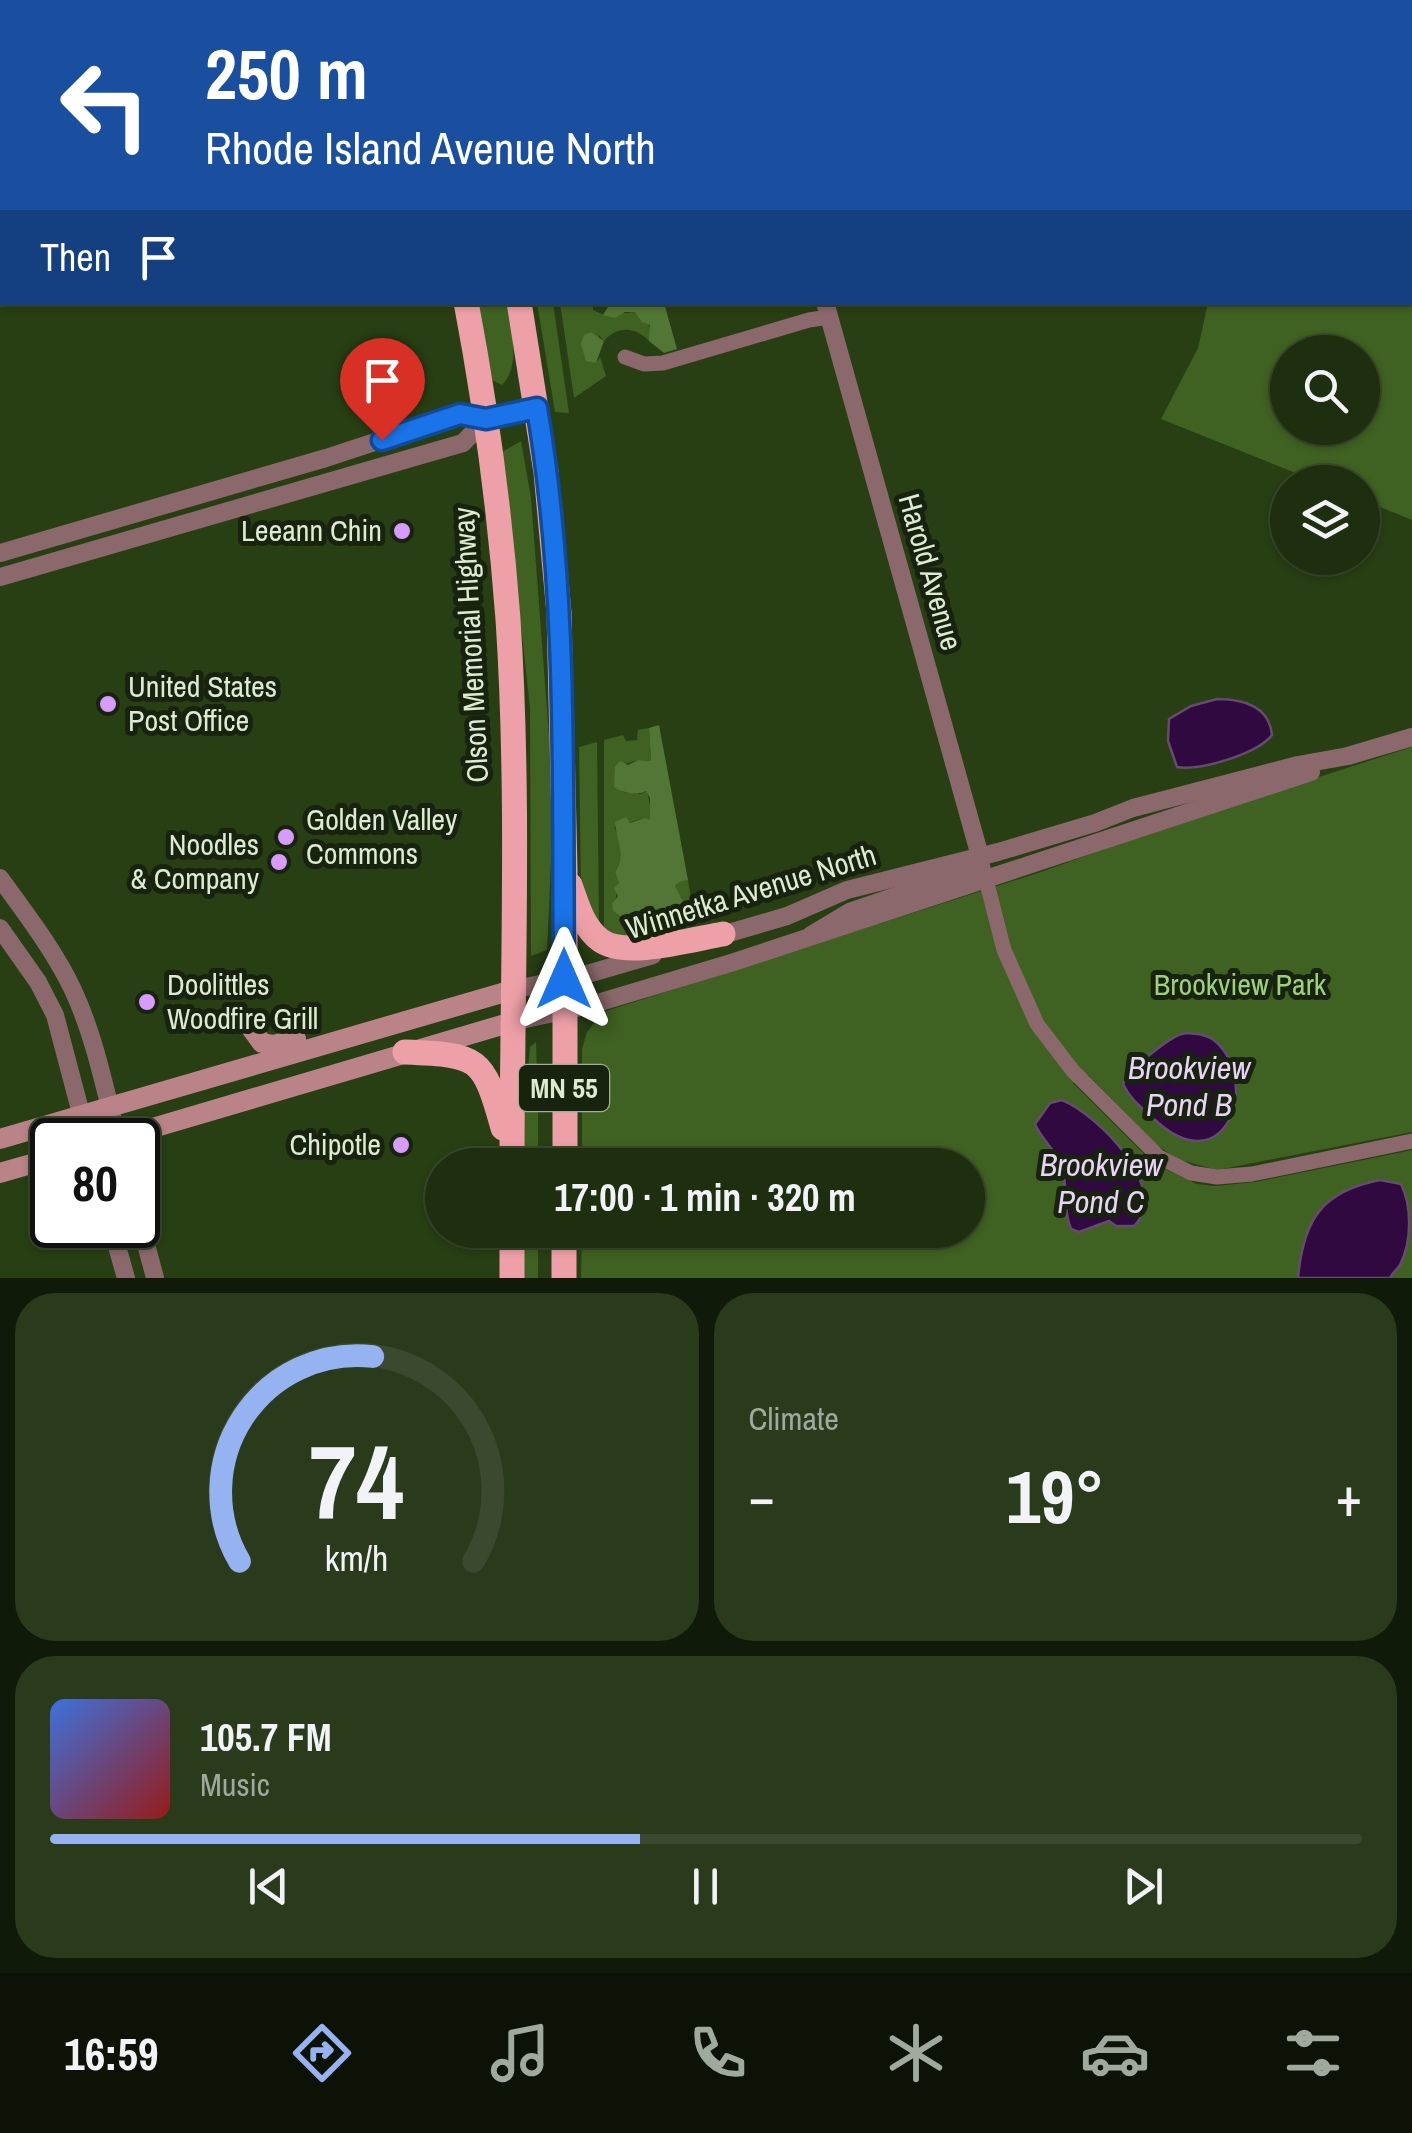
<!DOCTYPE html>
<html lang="en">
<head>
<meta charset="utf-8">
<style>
	body { margin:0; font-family:"Archivo Narrow",sans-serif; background:#2a3b1c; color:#f1f3f6; height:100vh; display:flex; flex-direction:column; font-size:38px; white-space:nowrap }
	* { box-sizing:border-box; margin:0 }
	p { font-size:32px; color:#a0a99e }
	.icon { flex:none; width:55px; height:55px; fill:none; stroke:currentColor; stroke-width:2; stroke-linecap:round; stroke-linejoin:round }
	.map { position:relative; height:1278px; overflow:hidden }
	.drawer { display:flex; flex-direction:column; gap:15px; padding:15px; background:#101a08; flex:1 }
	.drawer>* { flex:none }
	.banner { position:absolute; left:0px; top:0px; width:1412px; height:305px; box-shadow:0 2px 8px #0004,0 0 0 2px #3b4a2e; background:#1a4fa0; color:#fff; overflow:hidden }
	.fabs { position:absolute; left:1270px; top:335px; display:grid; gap:20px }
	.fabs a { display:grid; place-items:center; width:110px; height:110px; border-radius:50%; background:#1d2f0e; box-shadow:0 2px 8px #0004,0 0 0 2px #3b4a2e; font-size:50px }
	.speed { position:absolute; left:30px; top:1118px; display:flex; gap:20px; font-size:50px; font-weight:700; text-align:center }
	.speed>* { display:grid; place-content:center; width:130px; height:130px; border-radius:50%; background:#1d2f0e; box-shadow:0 2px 8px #0004,0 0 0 2px #3b4a2e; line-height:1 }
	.speed .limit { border:5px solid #111; border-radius:15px; background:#fff; color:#111 }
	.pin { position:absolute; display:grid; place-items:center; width:85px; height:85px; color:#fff; margin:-102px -42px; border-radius:50% 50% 50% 0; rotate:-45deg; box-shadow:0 0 10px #0007 }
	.pin .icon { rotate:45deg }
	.me { position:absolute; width:110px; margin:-55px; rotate:0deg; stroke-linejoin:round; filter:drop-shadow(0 0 8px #0008) }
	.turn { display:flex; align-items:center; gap:35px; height:210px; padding:0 40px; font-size:45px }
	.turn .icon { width:130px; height:130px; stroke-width:2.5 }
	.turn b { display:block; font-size:70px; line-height:85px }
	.then { display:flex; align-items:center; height:95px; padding:0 40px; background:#0003; gap:20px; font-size:38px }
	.big { font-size:75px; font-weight:800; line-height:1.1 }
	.drawer .tile { flex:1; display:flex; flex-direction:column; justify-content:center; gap:15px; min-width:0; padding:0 35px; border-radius:40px; background:#2a3b1c }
	.drawer .dial { align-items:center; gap:0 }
	.dial svg { height:260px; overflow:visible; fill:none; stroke:#3b4a2e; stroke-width:7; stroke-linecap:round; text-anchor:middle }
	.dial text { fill:#f1f3f6; stroke:none }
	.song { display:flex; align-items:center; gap:30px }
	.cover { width:120px; height:120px; border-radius:15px; background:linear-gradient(135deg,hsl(220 70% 55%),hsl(0 70% 35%)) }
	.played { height:10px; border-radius:5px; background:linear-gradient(90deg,#95b2f1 45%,#3b4a2e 45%) }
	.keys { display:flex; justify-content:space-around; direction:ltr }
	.heat { display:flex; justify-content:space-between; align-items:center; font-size:55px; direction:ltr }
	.drawer .tiles { flex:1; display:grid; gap:15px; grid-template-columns:1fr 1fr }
	.tile:last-child { grid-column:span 2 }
	.trip { position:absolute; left:425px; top:1148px; width:560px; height:100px; border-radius:50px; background:#1d2f0e; box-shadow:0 2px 8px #0004,0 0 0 2px #3b4a2e; font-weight:800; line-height:100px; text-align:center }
	.tabs { display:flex; height:160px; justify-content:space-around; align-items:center; background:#0c1306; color:#a0a99e }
	.tabs .icon { width:70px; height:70px }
	.tabs .on { color:#95b2f1 }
	.tabs b { font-size:45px; color:#f1f3f6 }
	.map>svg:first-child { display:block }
	.green { fill:#3f6121; fill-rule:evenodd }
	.forest { fill:#527636 }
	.water { fill:#300941; stroke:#644d6c; stroke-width:2.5 }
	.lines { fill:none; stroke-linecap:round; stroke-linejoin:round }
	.minor { stroke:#8b686b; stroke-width:15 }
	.tertiary { stroke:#8b686b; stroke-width:18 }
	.secondary { stroke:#ba8388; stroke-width:20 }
	.trunk { stroke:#eea0a8; stroke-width:25 }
	.route-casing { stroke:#114b97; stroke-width:25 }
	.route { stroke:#1a73e8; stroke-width:18 }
	.poi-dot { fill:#d79bf9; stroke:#17220f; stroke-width:4 }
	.labels { text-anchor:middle; stroke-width:10; stroke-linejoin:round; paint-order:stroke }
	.shield { fill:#17220f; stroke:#a1af98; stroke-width:2.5 }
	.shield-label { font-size:28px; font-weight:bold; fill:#dcebd2 }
	.poi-label { font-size:30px; fill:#dcebd2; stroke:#17220f; text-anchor:end }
	.street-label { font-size:30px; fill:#dcebd2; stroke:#17220f }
	.park-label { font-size:30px; fill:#9ed177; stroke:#17220f }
	.water-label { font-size:32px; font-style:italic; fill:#e9d3f6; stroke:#17220f }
</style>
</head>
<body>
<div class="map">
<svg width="1412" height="1278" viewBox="0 0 1412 1278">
	<rect width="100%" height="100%" fill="#273f13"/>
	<g class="green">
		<path d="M958 0H1412V520L1363 500 1362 482H1318L1161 419 1198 348 1208 303 1410 302V2ZM1288 352H1362V428H1288Z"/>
		<path d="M478 303H508C510 329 522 364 502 385L492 380Z"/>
		<path d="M537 303H553L569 413 555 412Z"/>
		<path d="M560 303H593V310L604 315 635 312C646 321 655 326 649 341 635 326 617 326 604 341L599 335 596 363 600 357 606 376 574 398Z"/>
		<path d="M521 441 531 498 549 736 552 839 547 950 531 956 530 708 502 452Z"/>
		<path d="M649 728 651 761 638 760 615 767 623 792 640 794 647 791 652 815 650 821 645 818 614 827C622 841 624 858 615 872L619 883 613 911 631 927 657 928 677 920 682 902 675 886 679 881 688 880 695 923 655 935 622 940 604 928V740L623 735 626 741 637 740 638 730Z"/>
		<path d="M597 742 599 924 581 896 579 747Z"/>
		<path d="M1412 747V1132L1217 1170 1177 1159 1157 1145 1088 1075 1073 1083 1154 1164 1197 1184 1215 1186 1255 1182 1412 1150V1278H581L582 1230H968V1165H582V1049L587 1032 603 1012 1041 872 1167 826Z"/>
		<path d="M536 1042 538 1106H525L530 1047Z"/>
		<rect x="524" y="1112" width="14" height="53"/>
		<rect x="524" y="1230" width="14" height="48"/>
	</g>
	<g class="forest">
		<path d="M632 302 664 303 677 349 664 353 649 341 650 325 642 322 635 312H625L615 318 603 315 608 307Z"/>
		<path d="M591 332 604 341 596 363 586 361 581 344 584 335Z"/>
		<path d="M659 725 688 880 679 882 675 886 690 916 685 921C645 919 655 945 613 911L612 904 618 896 614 888 619 883 615 872C627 854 616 840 615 822L626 817 630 823 645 818 650 820V798L646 791C636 796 624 793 614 787L615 767 620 761 628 765 638 760 651 761 649 728Z"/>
	</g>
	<g class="water">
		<path d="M1217 699C1243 699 1269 706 1272 735 1257 754 1200 771 1177 767L1168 741 1169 719 1191 706Z"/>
		<path d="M1186 1033C1196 1034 1207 1034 1215 1041 1262 1082 1225 1186 1154 1119 1142 1108 1130 1099 1123 1084 1129 1070 1170 1035 1186 1033Z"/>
		<path d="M1062 1100C1097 1114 1172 1189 1134 1226H1116L1109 1221 1079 1232 1071 1229C1062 1208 1069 1185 1061 1165 1055 1149 1041 1139 1035 1124L1050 1103Z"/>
		<path d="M1380 1180 1401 1184C1412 1206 1412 1242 1400 1265 1397 1270 1392 1273 1390 1278H1298C1303 1220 1322 1191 1380 1180Z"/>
	</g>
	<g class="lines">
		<g class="minor">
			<path d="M625 357 644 364 663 363 809 320 829 317"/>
			<path d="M980 856 1004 950 1037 1024 1073 1071 1159 1157 1191 1173 1217 1177 1252 1174 1412 1141"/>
			<path d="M810 934 850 910 970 869 977 864 980 856"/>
		</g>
		<g class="tertiary">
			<path d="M742 0V2"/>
			<path d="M825 302 980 856"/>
			<path d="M0 553 326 458 460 414 486 419 537 408"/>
			<path d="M0 577 463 443 486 419"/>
			<path d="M0 878C26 914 54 950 73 990 95 1037 105 1090 118 1140"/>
			<path d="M0 928 38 982 55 1015 88 1140"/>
			<path d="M712 938 787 916 847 890 998 852 1095 823 1133 808 1298 765 1348 756 1412 737"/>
			<path d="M512 990 591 973 653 955"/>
			<path d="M512 1022 594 1004 734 962 1311 772"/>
			<path d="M138 1214 155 1278"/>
			<path d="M111 1225 126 1278"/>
		</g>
		<g class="secondary">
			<path d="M243 1017 262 1043 274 1045 296 1039"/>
			<path d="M0 1139 512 990"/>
			<path d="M112 1140 512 1022"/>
			<path d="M0 1173 52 1158"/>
		</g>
		<g class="trunk">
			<path d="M392 0 393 2"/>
			<path d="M447 0V2"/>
			<path d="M466 302C486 407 500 513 508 619 520 800 512 983 512 1165"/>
			<path d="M519 302 546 472 559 613 565 869V1165"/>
			<path d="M570 885C577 904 582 926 600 940 625 959 693 939 723 934"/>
			<path d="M405 1052C479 1055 483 1056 503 1128"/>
			<path d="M512 1230V1278"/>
			<path d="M564 1278V1230"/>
		</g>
	</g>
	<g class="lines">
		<defs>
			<path id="route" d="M382 440 460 414 486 419 537 408C569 597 562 788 564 979"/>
		</defs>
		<use href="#route" class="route-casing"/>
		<use href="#route" class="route"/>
	</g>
	<g class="poi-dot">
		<circle cx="402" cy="531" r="10"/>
		<circle cx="108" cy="704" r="10"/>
		<circle cx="286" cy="837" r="10"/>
		<circle cx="279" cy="862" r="10"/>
		<circle cx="147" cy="1002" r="10"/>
		<circle cx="401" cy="1145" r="10"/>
	</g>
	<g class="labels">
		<rect class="shield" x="519" y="1065" width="90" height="46" rx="8"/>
		<g class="shield-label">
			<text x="564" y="1098">MN 55</text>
		</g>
		<g class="poi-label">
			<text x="382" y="541">Leeann Chin</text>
			<text x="128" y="697" text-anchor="start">United States<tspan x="128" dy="34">Post Office</tspan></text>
			<text x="306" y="830" text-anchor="start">Golden Valley<tspan x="306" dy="34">Commons</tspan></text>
			<text x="259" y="855">Noodles<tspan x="259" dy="34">&amp; Company</tspan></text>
			<text x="167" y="995" text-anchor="start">Doolittles<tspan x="167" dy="34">Woodfire Grill</tspan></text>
			<text x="381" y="1155">Chipotle</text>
		</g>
		<g class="street-label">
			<text transform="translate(930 572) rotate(74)" y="10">Harold Avenue</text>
			<text transform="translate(471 645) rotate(-93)" y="10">Olson Memorial Highway</text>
			<text transform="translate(751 892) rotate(-17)" y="10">Winnetka Avenue North</text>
		</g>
		<g class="park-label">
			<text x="1240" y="995">Brookview Park</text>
		</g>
		<g class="water-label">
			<text x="1189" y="1079">Brookview<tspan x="1189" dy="37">Pond B</tspan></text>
			<text x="1101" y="1176">Brookview<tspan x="1101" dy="37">Pond C</tspan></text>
		</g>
	</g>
</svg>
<div class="fabs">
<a><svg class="icon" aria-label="search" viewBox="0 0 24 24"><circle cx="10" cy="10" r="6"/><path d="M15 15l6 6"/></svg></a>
<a><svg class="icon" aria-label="layers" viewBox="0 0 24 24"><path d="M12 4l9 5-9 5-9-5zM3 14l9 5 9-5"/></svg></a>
</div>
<div class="speed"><div class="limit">80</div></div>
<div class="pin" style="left:382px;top:440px;background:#d93025"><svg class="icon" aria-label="arrive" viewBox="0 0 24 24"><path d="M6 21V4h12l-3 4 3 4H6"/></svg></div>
<svg class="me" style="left:564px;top:979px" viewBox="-20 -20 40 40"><path d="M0-17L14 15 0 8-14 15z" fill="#1a73e8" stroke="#fff" stroke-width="4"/></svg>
<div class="trip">17:00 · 1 min · 320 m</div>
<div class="banner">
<div class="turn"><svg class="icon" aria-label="left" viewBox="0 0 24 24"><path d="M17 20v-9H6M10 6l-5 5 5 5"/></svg><div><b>250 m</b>Rhode Island Avenue North</div></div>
<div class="then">Then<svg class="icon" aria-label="arrive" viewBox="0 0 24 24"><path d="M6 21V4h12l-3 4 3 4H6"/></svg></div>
</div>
</div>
<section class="drawer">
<div class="tiles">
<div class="tile dial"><svg viewBox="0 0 100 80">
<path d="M14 69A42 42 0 1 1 86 69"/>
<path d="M14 69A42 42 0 0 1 55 6" stroke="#95b2f1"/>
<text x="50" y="56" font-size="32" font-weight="700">74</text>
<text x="50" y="72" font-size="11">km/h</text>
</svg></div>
<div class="tile"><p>Climate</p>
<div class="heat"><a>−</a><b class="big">19°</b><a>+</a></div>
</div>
<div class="tile">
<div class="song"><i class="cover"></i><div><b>105.7 FM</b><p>Music</p></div></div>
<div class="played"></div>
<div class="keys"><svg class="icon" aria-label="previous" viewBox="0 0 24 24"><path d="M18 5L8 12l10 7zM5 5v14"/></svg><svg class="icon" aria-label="pause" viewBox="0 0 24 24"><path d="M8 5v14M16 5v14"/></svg><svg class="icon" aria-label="next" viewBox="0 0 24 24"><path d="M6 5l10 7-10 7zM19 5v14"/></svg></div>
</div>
</div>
</section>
<nav class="tabs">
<b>16:59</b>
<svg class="icon on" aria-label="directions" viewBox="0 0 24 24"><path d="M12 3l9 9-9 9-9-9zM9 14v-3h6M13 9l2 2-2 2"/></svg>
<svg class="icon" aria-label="music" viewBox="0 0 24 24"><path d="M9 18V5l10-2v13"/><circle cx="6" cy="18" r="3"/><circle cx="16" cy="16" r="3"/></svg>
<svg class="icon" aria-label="phone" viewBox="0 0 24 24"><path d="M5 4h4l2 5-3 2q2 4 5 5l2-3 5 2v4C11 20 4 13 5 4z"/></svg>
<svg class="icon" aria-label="climate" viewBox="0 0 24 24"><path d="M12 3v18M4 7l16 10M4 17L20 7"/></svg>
<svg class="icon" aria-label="car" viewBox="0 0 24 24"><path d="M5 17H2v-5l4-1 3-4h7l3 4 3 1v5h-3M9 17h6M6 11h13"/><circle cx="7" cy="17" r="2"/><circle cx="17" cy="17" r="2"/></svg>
<svg class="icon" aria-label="filters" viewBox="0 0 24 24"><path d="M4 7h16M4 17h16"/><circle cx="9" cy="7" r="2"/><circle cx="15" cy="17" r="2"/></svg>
</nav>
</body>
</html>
